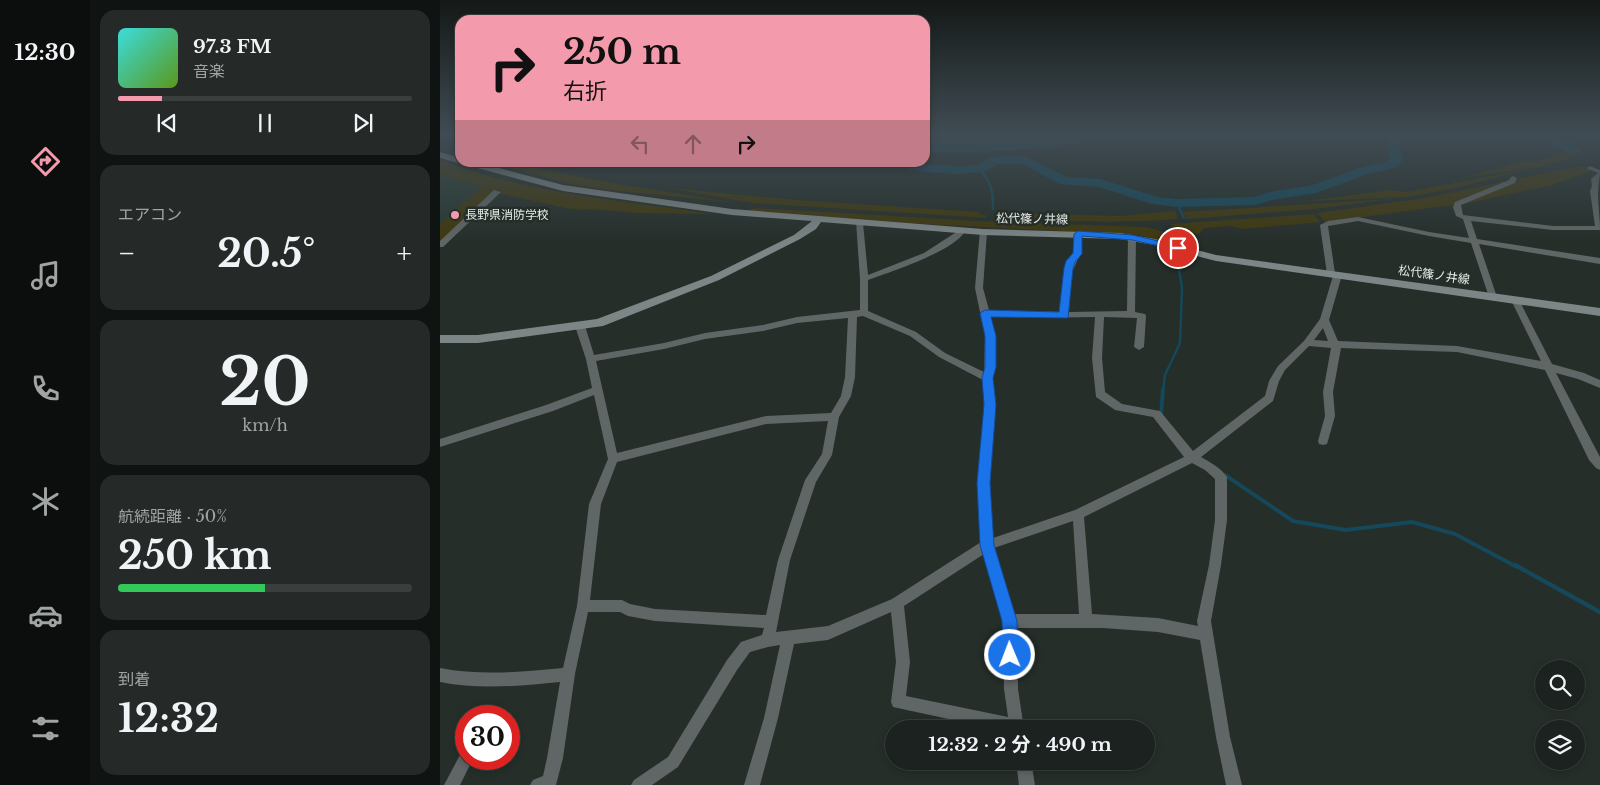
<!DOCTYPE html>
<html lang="ja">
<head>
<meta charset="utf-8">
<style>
	body { margin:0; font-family:"Libre Baskerville","Noto Sans JP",serif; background:#252a28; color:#f1f3f6; height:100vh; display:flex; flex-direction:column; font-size:19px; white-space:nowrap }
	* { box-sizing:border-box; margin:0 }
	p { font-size:16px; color:#a0a4a4 }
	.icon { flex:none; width:28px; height:28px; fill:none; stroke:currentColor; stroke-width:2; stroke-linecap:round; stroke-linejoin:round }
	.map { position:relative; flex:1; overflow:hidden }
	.details { display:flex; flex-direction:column; gap:10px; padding:10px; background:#0f1311; width:350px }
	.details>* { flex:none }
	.banner { position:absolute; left:15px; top:15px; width:475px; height:152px; border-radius:15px; box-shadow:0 2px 8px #0003,0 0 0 1px #3a3f3d; background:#f39aac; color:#111; overflow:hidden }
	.buttons { position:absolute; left:1095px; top:660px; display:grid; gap:10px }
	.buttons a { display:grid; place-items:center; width:50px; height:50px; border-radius:50%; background:#1c221f; box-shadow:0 2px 8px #0003,0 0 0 1px #3a3f3d; font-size:25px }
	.speed { position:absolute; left:15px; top:705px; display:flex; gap:10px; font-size:25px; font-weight:700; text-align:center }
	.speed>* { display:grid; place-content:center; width:65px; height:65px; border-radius:50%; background:#1c221f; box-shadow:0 2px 8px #0003,0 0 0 1px #3a3f3d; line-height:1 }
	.speed .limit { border:8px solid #d22; background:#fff; color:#111 }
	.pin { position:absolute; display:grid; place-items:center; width:42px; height:42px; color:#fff; margin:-21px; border:2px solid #fff; border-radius:50%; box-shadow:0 1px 5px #0007 }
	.me { position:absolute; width:55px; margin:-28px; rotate:359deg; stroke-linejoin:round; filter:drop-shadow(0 0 4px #0008) }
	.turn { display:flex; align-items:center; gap:18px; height:105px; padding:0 25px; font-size:22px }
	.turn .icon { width:65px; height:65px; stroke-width:2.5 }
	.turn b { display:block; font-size:35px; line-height:42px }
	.lanes { display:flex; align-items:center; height:48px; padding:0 25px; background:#0003; justify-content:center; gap:25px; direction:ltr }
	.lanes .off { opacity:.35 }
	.big { font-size:38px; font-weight:700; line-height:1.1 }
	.details .tile { flex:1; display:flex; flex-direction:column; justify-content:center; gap:8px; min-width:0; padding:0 18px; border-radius:15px; background:#252a28 }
	.details .dial { align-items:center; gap:0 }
	.dial b { font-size:65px; line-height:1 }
	.song { display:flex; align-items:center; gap:15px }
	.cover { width:60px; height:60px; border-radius:8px; background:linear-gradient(135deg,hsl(180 70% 55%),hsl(90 70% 35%)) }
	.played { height:5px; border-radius:2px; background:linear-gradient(90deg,#f39aac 15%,#3a3f3d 15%) }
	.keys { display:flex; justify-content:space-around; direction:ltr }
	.heat { display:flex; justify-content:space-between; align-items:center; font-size:28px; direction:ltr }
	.charge { height:8px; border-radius:4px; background:linear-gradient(90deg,#34c759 50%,#3a3f3d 0) }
	.trip { position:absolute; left:445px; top:720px; width:270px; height:50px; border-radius:25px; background:#1c221f; box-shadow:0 2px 8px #0003,0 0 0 1px #3a3f3d; font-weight:700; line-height:50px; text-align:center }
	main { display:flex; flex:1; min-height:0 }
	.dock { display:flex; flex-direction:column; width:90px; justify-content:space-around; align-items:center; background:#0b0e0c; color:#a0a4a4 }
	.dock .icon { width:35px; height:35px }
	.dock .selected { color:#f39aac }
	.dock b { font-size:22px; color:#f1f3f6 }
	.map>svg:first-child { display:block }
	.built { fill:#283830 }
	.green { fill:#3f380e }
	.water { fill:#14485a }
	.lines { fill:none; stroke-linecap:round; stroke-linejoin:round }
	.stream-far2 { stroke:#14485a; stroke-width:2.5 }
	.stream-far1 { stroke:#14485a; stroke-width:4 }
	.stream { stroke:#14485a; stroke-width:4.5 }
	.river { fill:#14485a; fill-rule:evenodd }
	.street { fill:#606665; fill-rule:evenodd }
	.secondary { fill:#7d8686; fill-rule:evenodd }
	.route { fill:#1a73e8; stroke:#114b97 }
	.poi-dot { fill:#f39aac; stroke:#252e29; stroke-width:2 }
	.labels { text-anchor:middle; stroke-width:5; stroke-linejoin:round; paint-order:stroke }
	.far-poi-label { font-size:12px; fill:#e6ece8; stroke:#252e29; text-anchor:start }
	.far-street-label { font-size:12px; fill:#e6ece8; stroke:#252e29 }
</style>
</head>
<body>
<main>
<nav class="dock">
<b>12:30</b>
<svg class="icon selected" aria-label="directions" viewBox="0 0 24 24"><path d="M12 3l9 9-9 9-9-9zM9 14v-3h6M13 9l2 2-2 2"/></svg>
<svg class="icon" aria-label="music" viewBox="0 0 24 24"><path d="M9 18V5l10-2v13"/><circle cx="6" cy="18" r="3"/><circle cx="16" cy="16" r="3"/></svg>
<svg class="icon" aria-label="phone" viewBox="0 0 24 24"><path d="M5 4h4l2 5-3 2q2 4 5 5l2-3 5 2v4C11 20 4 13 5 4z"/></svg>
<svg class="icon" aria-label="climate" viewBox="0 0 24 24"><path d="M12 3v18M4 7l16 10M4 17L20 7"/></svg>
<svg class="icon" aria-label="car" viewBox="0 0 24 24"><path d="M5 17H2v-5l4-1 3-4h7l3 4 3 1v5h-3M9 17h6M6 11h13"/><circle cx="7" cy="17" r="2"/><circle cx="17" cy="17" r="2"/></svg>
<svg class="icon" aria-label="filters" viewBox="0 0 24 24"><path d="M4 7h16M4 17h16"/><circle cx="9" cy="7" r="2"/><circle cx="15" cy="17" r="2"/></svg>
</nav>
<section class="details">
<div class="tile">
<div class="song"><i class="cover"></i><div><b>97.3 FM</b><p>音楽</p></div></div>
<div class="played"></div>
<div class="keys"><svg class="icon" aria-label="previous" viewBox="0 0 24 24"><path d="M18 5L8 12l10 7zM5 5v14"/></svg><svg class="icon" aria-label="pause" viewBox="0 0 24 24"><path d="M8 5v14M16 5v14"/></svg><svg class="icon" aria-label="next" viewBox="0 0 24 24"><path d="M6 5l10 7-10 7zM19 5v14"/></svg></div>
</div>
<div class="tile"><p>エアコン</p>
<div class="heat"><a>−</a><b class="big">20.5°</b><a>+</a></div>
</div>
<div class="tile dial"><b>20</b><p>km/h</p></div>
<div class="tile"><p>航続距離 · 50%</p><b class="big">250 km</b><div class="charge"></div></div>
<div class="tile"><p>到着</p><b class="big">12:32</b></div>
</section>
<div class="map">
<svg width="1160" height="785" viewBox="0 0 1160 785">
	<rect width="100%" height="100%" fill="#252e29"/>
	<path class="built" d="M0 170 59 188 0 242Z"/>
	<g class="green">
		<path d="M1128 151 1126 155 1138 153 1141 155 1101 167 1022 178 1083 161H1097Z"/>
		<path d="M0 160C86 193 182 201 273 214L198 213 149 209 143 210 126 208 58 193 59 187 0 242V224L42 187 0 175Z"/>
		<path d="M52 163H72L172 183 298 203 170 190 132 184Z"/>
		<path d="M1143 166 1150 169 1149 172 1112 185 1023 204 1078 181 1079 178Z"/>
		<path d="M1089 169 1011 189 966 197 868 201 951 190 966 192Z"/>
		<path d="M1067 181 1013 205 885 222 877 213 985 198Z"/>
		<path d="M228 188 357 200 539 212V214L546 215V218L313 203Z"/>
		<path d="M951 199 874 209 747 219 743 212Z"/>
		<path d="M316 208 537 221 706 227 732 234V226L740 230 731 224 873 214 881 222 804 229 791 226 764 228 759 234 746 233 747 247 698 235 446 222 303 211Z"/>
		<path d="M735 211 738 219C677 224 616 221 556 218L555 215 564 216V213L681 216Z"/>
	</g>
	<path class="water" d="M485 134H731C687 137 644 143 600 148 562 152 523 152 485 152Z"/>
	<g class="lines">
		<g class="stream-far2">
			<path d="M539 169C552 182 553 192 553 209"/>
			<path d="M737 203 744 218"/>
			<path d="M750 248 751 235"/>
			<path d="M723 390 725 375 740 343 742 288 738 263 748 257V254"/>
		</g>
		<g class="stream-far1">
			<path d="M721 415 723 389"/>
			<path d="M785 475 853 521 906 530 972 522 1015 534 1077 567"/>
		</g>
		<path class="stream" d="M1075 565 1160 612"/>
		<g class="river">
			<path d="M946 134H958L963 160 955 168 928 174 876 193 832 200 815 205 737 207 712 204 659 187 619 184 583 164H558L544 172 519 174 485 172 450 165 449 162 519 166 536 165 556 156H585L627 177 660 179 718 197 737 199 814 197 830 192 873 185 919 168 946 162 950 159Z"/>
			<path d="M1089 134C1107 134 1128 136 1140 150L1134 154 1130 153Z"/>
		</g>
		<g class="street">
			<path d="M1150 166 1160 170C1160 178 1158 185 1158 193 1158 205 1160 218 1160 230H1113L1031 221 1037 239 1160 258V264L1039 244 1057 297 1053 300 1049 297 1031 243 989 236 918 221 888 226 895 273H901L902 275 889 320 898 341 1017 346 1101 361 1071 300 1075 297 1078 298 1112 364 1144 373 1160 380V388L1138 379 1116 373 1160 457V470L1156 468 1149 460 1105 370 1017 352 901 348 893 392 895 416 887 444 883 445 879 444 878 441 885 416 883 392 891 348 869 346 845 370 839 381 833 401 761 457C770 462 781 468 787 477V520L781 565 771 621 790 737 802 785H786L776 737 760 640 718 632 663 628H577L578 689 584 729H555L453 707 451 702 456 662 451 612 388 640 354 644 338 718 320 785H304L324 718 340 645 328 647 310 652 297 670 238 767 212 785H191L194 780 228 757 287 660 301 642 322 635 324 628 215 621 188 616 180 612H148L135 674 123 758 116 785H90L93 780 103 776 107 758 120 682C79 686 40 690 0 682V668C41 676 81 672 123 668L137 606 149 504 168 459 154 395 113 411 0 447V439L106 405 152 388 146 359 135 326 137 324H143L145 326 154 355 224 343 265 333 323 325 357 317 420 310V279L416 221H419L423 223 428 275 484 253 521 229 525 231C515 251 450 272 428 280V311L476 332 505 353 544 372 545 336 535 288 540 230H543L547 232 543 288 549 310 620 312 623 275 628 260 633 254 634 234 638 232 642 234 641 254 637 261 631 275 629 312 687 311 688 237 692 235 696 237 695 312 705 314 706 316 704 347 699 350 694 347 697 318 664 317 662 358 665 392 682 404 720 411 753 451 825 396 829 381 838 366 864 341 880 319 893 276H888L887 274 880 225 888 221 918 217 989 232 1029 238 1023 219 1016 216 1013 207 1015 202 1069 180 1071 177 1073 176 1077 178 1075 183 1021 205 1023 215 1113 226H1155L1150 191 1152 186 1151 179 1158 173 1148 169 1147 168ZM423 316 470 336 499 357 543 380 545 405 538 483 541 542 452 599 388 626 336 632 350 560 376 482 392 455 399 417 411 396 415 377 417 317ZM550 316 585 318 655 317 652 358 656 397 675 410 713 417 744 457 635 510 553 538 550 483 555 405 553 378 555 367V336ZM408 318 405 377 401 396 391 413 326 416 177 453 156 361 224 349 265 339 323 331 357 323ZM883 328 888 341 874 340ZM388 421 382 454 365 480 338 560 326 615 215 609 190 604 182 600H150L161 504 177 462 326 424ZM752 463 765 470 775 479V520L769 565 757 621 758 626 718 618 652 614 644 517ZM633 521 639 614H575L554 548ZM544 554 563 621 564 689 568 717 466 696 470 662 464 606Z"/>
			<path d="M54 190 61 192 3 247H0V241Z"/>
			<path d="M26 751V759H33L20 785H4L21 753Z"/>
			<path d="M576 761H591L595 785H579Z"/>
		</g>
		<path class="secondary" d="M0 152 20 158V162H36L123 185 292 209 543 229 680 233 715 239 776 255 1160 308V316L776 261 714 245 680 239 543 235 381 222 376 229 360 239 279 280 163 326 38 343H0V335H38L157 319 271 276 354 235 372 221 292 215 123 191 0 158Z"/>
	</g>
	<linearGradient id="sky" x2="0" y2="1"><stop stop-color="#141917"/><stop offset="0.55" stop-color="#404c54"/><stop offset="1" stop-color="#404c54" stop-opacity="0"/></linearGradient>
	<rect width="1160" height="244" fill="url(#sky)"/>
	<path class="route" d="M638 231 692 235 741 246 743 248 738 250 692 240 642 236V254L635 262 633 268 628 318 551 317 556 336V367L553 378 556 405 550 483 554 545 577 621 578 655 576 661 570 663 565 661 563 655 562 621 540 545 537 483 544 405 542 378 545 367V336L540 313 545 310 619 312 624 268 626 261 633 253 634 234Z"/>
	<circle class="poi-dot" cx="15" cy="215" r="5"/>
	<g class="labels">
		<g class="far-poi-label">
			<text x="25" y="219">長野県消防学校</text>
		</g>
		<g class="far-street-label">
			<text transform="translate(592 219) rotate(1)" y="4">松代篠ノ井線</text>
			<text transform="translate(994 275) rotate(8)" y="4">松代篠ノ井線</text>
		</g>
	</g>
</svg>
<div class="buttons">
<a><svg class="icon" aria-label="search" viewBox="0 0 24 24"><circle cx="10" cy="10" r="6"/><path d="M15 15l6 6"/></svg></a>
<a><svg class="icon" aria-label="layers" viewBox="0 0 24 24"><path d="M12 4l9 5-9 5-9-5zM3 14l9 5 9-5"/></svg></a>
</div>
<div class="speed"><div class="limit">30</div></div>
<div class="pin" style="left:738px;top:248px;background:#d93025"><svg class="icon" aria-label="arrive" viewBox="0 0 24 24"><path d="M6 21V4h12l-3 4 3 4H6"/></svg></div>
<svg class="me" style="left:570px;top:655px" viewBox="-20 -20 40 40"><circle r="17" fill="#1a73e8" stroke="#fff" stroke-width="3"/><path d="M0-11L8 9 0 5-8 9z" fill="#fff"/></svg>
<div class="trip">12:32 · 2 分 · 490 m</div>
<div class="banner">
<div class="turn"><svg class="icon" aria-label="right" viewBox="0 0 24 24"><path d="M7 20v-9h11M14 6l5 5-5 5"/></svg><div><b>250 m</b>右折</div></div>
<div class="lanes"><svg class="icon off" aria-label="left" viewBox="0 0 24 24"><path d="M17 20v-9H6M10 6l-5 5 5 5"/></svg><svg class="icon off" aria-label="ahead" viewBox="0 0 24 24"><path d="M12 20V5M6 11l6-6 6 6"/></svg><svg class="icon" aria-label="right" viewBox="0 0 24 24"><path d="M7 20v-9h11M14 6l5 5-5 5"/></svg></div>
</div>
</div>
</main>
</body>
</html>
